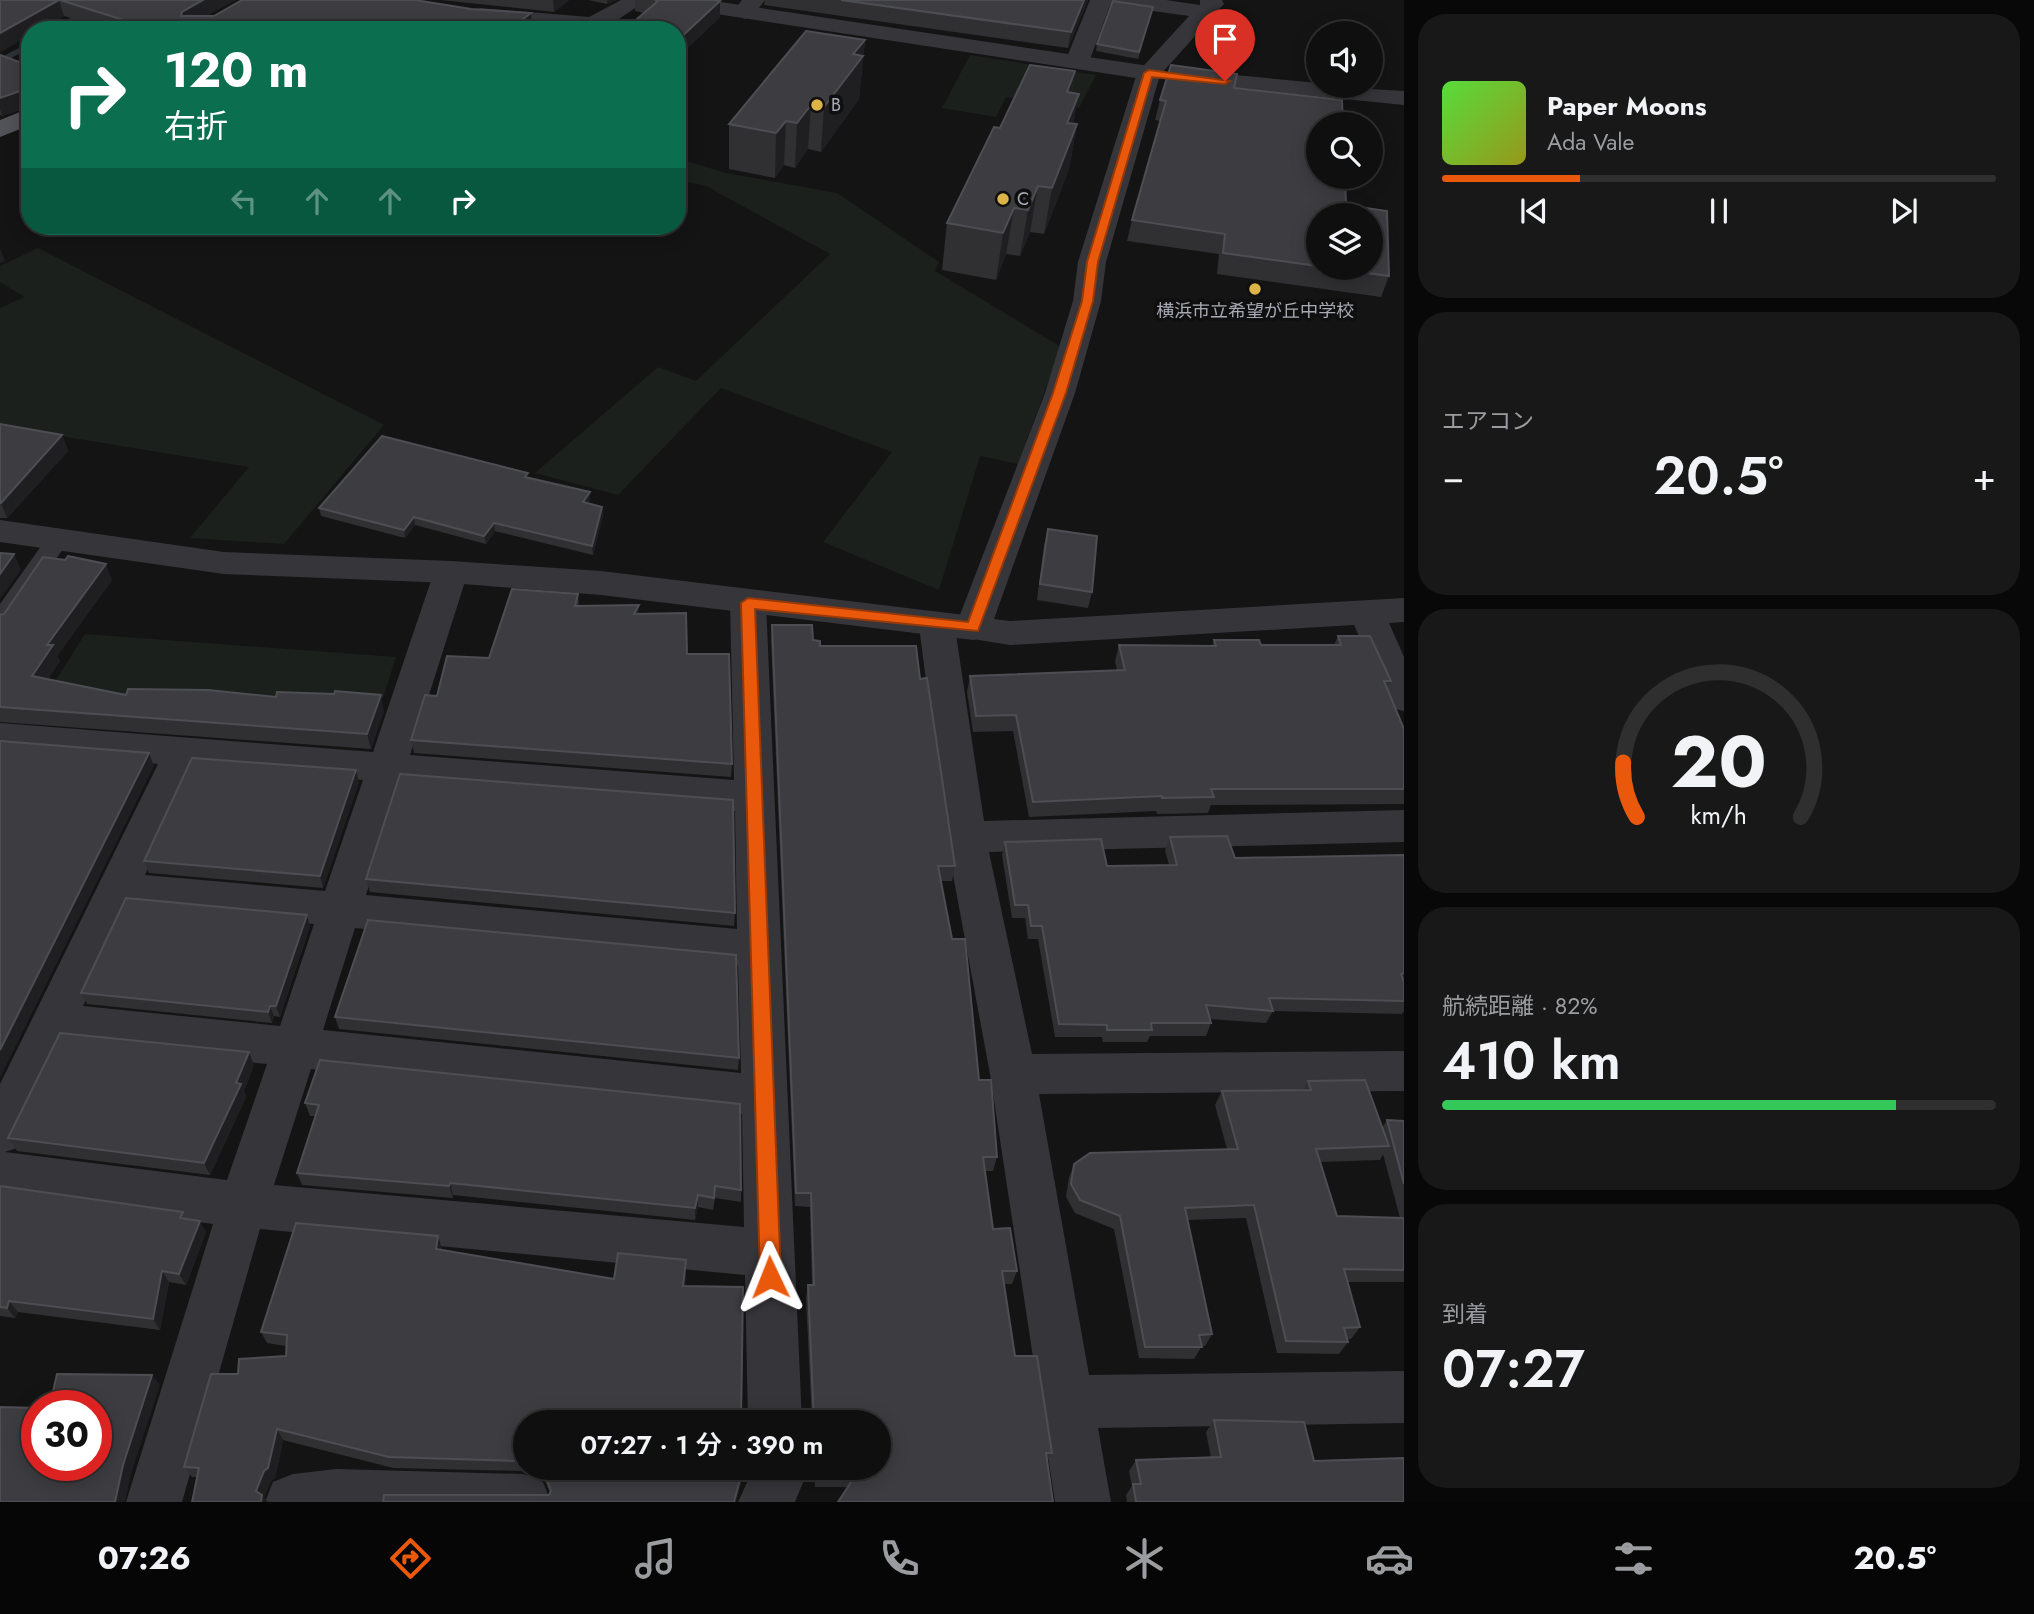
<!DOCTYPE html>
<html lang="ja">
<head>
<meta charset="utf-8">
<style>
	body { margin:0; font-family:Jost,"Noto Sans JP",sans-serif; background:#181819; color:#f1f3f6; height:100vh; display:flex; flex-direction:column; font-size:26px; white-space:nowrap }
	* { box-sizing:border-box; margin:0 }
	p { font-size:23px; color:#9b9c9f }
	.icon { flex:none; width:38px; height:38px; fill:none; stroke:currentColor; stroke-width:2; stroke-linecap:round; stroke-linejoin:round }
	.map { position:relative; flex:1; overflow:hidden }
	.sheet { display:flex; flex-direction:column; gap:14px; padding:14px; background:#080809; width:630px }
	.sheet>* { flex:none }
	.hud { position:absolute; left:21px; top:21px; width:665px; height:214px; border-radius:28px; box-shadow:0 4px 18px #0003,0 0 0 2px #2f2f30; background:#0b6e4f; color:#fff; overflow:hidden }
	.controls { position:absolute; left:1306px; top:21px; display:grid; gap:14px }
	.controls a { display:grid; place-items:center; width:77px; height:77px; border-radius:50%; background:#0f0f10; box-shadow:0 4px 18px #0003,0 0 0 2px #2f2f30; font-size:35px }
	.speed { position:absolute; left:21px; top:1390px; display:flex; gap:14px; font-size:35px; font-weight:700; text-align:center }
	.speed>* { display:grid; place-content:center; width:91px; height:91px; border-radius:50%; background:#0f0f10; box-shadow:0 4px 18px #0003,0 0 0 2px #2f2f30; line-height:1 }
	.speed .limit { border:10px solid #d22; background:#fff; color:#111 }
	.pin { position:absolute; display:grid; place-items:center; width:60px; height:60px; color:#fff; margin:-72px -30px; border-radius:50% 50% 50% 0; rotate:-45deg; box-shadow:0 0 7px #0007 }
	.pin .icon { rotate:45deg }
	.me { position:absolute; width:77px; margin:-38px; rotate:358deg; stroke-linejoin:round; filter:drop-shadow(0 0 5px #0008) }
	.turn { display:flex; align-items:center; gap:24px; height:147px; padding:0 28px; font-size:32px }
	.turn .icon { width:91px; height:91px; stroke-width:2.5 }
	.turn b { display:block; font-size:49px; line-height:60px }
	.lanes { display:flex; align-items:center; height:66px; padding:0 28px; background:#0003; justify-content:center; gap:35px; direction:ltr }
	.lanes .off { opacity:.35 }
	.big { font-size:52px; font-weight:600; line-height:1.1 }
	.sheet .widget { flex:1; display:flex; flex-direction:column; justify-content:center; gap:10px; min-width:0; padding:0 24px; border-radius:28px; background:#181819 }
	.sheet .dial { align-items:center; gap:0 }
	.dial svg { height:182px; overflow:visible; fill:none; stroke:#2f2f30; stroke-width:7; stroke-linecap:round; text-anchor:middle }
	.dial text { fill:#f1f3f6; stroke:none }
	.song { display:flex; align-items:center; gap:21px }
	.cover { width:84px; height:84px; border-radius:10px; background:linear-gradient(135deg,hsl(110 70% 55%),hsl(60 70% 35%)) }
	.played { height:7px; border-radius:4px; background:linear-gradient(90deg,#ea580c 25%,#2f2f30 25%) }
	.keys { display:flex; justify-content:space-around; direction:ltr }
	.heat { display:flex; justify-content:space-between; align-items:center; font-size:38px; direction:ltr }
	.charge { height:10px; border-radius:5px; background:linear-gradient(90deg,#34c759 82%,#2f2f30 0) }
	.trip { position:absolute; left:513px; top:1410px; width:378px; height:70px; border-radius:35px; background:#0f0f10; box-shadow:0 4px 18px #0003,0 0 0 2px #2f2f30; font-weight:600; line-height:70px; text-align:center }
	.dock { display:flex; height:112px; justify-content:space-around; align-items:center; background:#060606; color:#9b9c9f }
	.dock .icon { width:49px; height:49px }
	.dock .on { color:#ea580c }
	.dock b { font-size:32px; color:#f1f3f6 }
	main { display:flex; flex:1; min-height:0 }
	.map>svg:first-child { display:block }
	.green { fill:#1b201c }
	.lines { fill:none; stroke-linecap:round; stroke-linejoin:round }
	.stream { fill:#2c3238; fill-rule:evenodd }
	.service { fill:#36363a; fill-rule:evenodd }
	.minor { fill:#36363a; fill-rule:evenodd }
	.tertiary { fill:#36363a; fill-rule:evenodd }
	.primary { fill:#525359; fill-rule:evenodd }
	.wall { fill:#303033; fill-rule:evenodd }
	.shaded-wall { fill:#1f1f21 }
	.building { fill:#3d3d41; stroke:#4d4e53; stroke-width:2 }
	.route { fill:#ea580c; stroke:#983908; stroke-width:2 }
	.poi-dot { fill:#dbb346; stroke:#0f0f10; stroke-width:2.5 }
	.labels { text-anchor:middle; stroke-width:7; stroke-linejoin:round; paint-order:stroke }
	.far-poi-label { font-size:18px; fill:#a7aab4; stroke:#0f0f10; text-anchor:start }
</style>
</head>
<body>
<main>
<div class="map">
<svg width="1404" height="1502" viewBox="0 0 1404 1502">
	<rect width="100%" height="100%" fill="#141415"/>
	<g class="green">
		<path d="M970 55 1096 75 1079 108 1006 97 996 117 942 108Z"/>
		<path d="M677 158 726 173 837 193 939 262 935 271 1061 347 1018 464 980 456 939 590 823 542 892 452 721 388 618 495 535 473 658 367 696 381 830 254 706 186 677 180Z"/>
		<path d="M38 248 384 425 284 544 190 538 249 467 0 426V308L25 297 0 282V266Z"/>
		<path d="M85 634 396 657 383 698 279 704 130 701 50 689Z"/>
	</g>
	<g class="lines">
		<g class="stream">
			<path d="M99 0H109L61 30H51Z"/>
			<path d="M30 42V48L0 64V58Z"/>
		</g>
		<path class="service" d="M57 532 65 535 69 540 9 628 0 630V604L49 535Z"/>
		<g class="minor">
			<path d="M742 0H765L752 17 744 19 733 12Z"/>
			<path d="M1090 0H1166L1200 5V0H1222L1224 4 1160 75 1106 262 1101 301 1075 393 994 619 1010 621 1404 598V622L1389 623 1404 657V711L1391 708 1354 625 1010 645 960 637 955 628 984 821 1404 810V842L989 852 1032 1054 1404 1051V1091L1039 1094 1089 1375 1404 1371V1423L1098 1428 1111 1502H1055L990 1074 946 837 919 626 924 617 937 614 950 617 955 628 1045 393 1073 301 1078 262 1137 73 1189 16 1110 5 1089 62 1085 67H1069L1065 62Z"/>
			<path d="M1183 70 1318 83V86L1404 91V105L1175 82 1171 77 1175 72Z"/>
			<path d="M451 561 463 564 468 572 410 755 734 780 730 603 736 595 748 591 760 595 766 603 802 1423H748L745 1275 260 1229 182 1502H126L213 1224 0 1196V1084L158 764 0 751V723L373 752 434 572 439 564ZM195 767 363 780 325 891 145 875ZM401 784 735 811 737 929 366 895ZM130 907 314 924 280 1026 83 1006ZM355 928 738 965 741 1073 323 1030ZM66 1043 267 1064 227 1180 5 1152 17 1148ZM311 1069 742 1114 744 1227 274 1185Z"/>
			<path d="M750 1468H804V1480L795 1502H738L750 1476Z"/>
			<path d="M336 1469 523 1474 543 1482 551 1502H265L273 1482 293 1474Z"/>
		</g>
		<g class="tertiary">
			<path d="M621 0H647L607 27 594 30 480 22 469 15 480 8 589 17Z"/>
			<path d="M653 0H707L1149 66 1157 68 1161 73 1157 78 1149 80 664 6Z"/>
			<path d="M0 520 224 552 451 561 601 571 973 616 986 619 991 628 986 637 973 640 601 595 451 583 224 574 0 542Z"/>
		</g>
		<path class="primary" d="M30 108V125L0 137V120Z"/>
	</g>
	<g class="wall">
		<path d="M0 0H235L206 16 532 29 531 30H109L64 16 39 30H30V35L0 52Z"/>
		<path d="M441 0H569L554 12Z"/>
		<path d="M588 0H616L607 4Z"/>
		<path d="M635 0H712L720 1V17L680 55V64L644 13 635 11Z"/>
		<path d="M765 0H1088L1068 48 764 5Z"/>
		<path d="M1153 7 1138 59 1096 51 1097 44Z"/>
		<path d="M865 40 859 99 821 152 808 149 795 168 784 165 775 178 729 169V124Z"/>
		<path d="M0 55 30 66V123L26 108 2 116 0 115Z"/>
		<path d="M1075 71 1072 92 1074 124H1077L1069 169 1044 234 1030 232 1020 256 1006 254 996 280 942 270 947 223 1000 128Z"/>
		<path d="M1234 88 1346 205 1389 276 1381 297 1217 274 1219 254 1127 241 1132 220 1160 121 1155 120 1160 100ZM1318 215 1370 268H1318Z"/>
		<path d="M0 424 62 435 68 451 7 518H0Z"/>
		<path d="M529 478 590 500 588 503 602 507 603 515 593 555 495 531 486 544 415 525 405 538 321 516 319 508Z"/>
		<path d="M1048 529 1092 592 1088 608 1037 600 1044 545Z"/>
		<path d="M112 580 57 656 60 661 47 680 126 695 384 711 371 749 0 722V615Z"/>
		<path d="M578 594 579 606 639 605V614L687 654 732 764 731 777 414 753 411 740 437 696Z"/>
		<path d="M772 625 813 640 820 646 920 679 955 866 952 881H941L979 1080 997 1157 993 1171H985L993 1229 1017 1271 1012 1284H1004L1015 1356 1052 1453 1047 1462 848 1487H815L814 1468H878V1423H812L806 1298 808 1285H812L810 1207 795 1206 771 641Z"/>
		<path d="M1338 636 1391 681 1387 688 1404 729V804L1211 805 1208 813 1157 814 1156 811 1029 817 1013 731 973 732 967 692 970 676 1117 670 1115 661 1119 645 1212 646 1214 640 1261 645H1334Z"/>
		<path d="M359 782 323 888 149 873 144 861Z"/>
		<path d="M1170 837 1235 858 1404 855V1011L1402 1014 1273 1011 1266 1023 1210 1019 1211 1023 1206 1036H1150L1147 1042H1103L1102 1037H1055L1038 939H1028L1025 918H1012L1002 855 1005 842 1107 866 1169 865 1165 850Z"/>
		<path d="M366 879 735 913 734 926 370 892Z"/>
		<path d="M310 926 280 1017 274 1016 272 1023 87 1004 81 993Z"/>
		<path d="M335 1017 739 1058 738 1070 339 1029Z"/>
		<path d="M320 1060 741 1190V1202L715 1198 713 1210 698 1207 695 1220 453 1195V1198L302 1185 297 1173 315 1116H310L305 1103Z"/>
		<path d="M254 1065 244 1091 246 1097 210 1175 17 1151 8 1138Z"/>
		<path d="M1308 1081 1382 1128 1387 1120 1404 1121V1282H1348L1360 1327 1351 1339H1348V1342L1339 1354 1277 1353 1246 1218 1187 1220 1212 1334 1205 1346H1202L1194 1359 1139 1358 1114 1229 1075 1213 1066 1197 1069 1178 1074 1164 1227 1149 1215 1105 1222 1091 1303 1090ZM1383 1154 1400 1218 1337 1216 1320 1162 1380 1160Z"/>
		<path d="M0 1186 187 1219 206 1232 186 1285 169 1282 160 1330 18 1312 15 1318 0 1316Z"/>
		<path d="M438 1236 442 1250 614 1279 686 1272 685 1286 525 1423V1468H745L736 1502H383L549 1495 550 1493 545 1481 523 1471 393 1468 283 1440 275 1478 271 1481 264 1497 197 1477H192L184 1467 238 1374 286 1356V1346L267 1343 261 1332Z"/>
		<path d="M1214 1420 1314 1461 1404 1502H1127L1126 1495 1132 1486 1129 1471 1136 1460 1211 1458 1206 1432Z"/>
	</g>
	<g class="shaded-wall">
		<path d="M59 0 64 16 39 30H30V35L0 52V33Z"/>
		<path d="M203 0H235L186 28 181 16 182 12Z"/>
		<path d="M553 0H569L554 12Z"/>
		<path d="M607 0H616L607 4Z"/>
		<path d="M1084 0H1088L1068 48 1071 32Z"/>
		<path d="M720 1V17L680 55V64L677 67V41Z"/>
		<path d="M531 13 532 29 531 30H509Z"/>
		<path d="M865 40 859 99 821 152 824 107 853 54Z"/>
		<path d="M1075 71 1068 115 1067 92Z"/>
		<path d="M26 89 30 106 2 116 0 109V98Z"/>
		<path d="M1079 94 1071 138 1067 123Z"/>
		<path d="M811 105 808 149 795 168 797 123Z"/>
		<path d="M786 121 784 165 775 178 776 133Z"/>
		<path d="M1077 124 1069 169 1044 234 1052 188Z"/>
		<path d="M1038 186 1030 232 1020 256 1028 210Z"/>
		<path d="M1014 208 1006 254 996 280 1003 233Z"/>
		<path d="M0 248 5 261 0 263Z"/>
		<path d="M62 435 68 451 7 518 1 503Z"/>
		<path d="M590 492V500L584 510 583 502Z"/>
		<path d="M602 507 603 515 593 555 592 546Z"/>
		<path d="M414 517 415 525 405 538 404 530Z"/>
		<path d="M494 523 495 531 486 544 484 536Z"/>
		<path d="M14 554 21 570 0 599V574Z"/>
		<path d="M106 564 112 580 57 656 60 661 39 692 32 676 47 645Z"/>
		<path d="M639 605V618L634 614Z"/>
		<path d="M381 695 384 711 371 749 367 734Z"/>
		<path d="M149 753 154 766 0 1078V1050Z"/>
		<path d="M356 770 359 782 323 888 320 876Z"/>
		<path d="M307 915 310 926 280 1017 276 1006Z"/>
		<path d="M270 1006 274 1016 272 1023 268 1012Z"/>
		<path d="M249 1052 254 1065 244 1091 246 1097 210 1175 204 1163Z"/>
		<path d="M450 1183 453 1195V1198L449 1186Z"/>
		<path d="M698 1195V1207L695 1220V1208Z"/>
		<path d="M200 1221 206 1232 186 1285 179 1274Z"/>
		<path d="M438 1236 442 1249 439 1261 436 1249Z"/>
		<path d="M686 1260V1272L684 1298 683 1286Z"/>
		<path d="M162 1271 169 1282 160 1330 153 1319Z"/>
		<path d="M9 1301 18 1312 15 1318 7 1308Z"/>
		<path d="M152 1375 160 1385 131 1474 125 1502H115L123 1465Z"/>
		<path d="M277 1429 283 1440 275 1478 271 1481 264 1497 268 1502H261L256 1491 264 1471Z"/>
		<path d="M743 1468H745L736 1502H734Z"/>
	</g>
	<g class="building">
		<path d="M0 0H59L0 33Z"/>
		<path d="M60 0H203L182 12 181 16H214L242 0H415L471 9 531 13 509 30H155Z"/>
		<path d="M655 0H712L720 1 677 41V30H624L658 1Z"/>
		<path d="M841 0H1084L1071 32Z"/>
		<path d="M1113 1 1153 7 1139 52 1097 44Z"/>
		<path d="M806 31 865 40 853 54 863 56 824 107 811 105 797 123 786 121 776 133 729 124Z"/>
		<path d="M0 55 30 66V112L26 110V89L0 98Z"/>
		<path d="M1030 65 1075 71 1067 92 1079 94 1067 123 1077 124 1052 188 1038 186 1028 210 1014 208 1003 233 947 223 994 127 1000 128Z"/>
		<path d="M1171 65 1237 74 1234 88 1342 100 1343 124H1318V177H1345L1346 205 1387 211 1389 276 1330 268H1370V215H1318V266L1223 253 1225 234 1132 220 1166 101 1160 100Z"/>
		<path d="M0 424 62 435 1 503H0Z"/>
		<path d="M382 436 528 473 525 477 590 492 583 502 602 507 592 546 494 523 484 536 414 517 404 530 319 508Z"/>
		<path d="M1048 529 1097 536 1092 592 1040 584Z"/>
		<path d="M0 553 14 554 0 574Z"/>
		<path d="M68 556 106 564 47 645H53L32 676 126 695 128 689 208 690 276 697 277 692 334 694 335 691 381 695 367 734 0 707V615L4 614 43 557 65 560Z"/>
		<path d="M512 589 578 594 575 606 639 605 634 614 686 613 687 654H729L732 764 411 740 425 695 437 696 447 656 489 658Z"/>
		<path d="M772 625H812L813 640 820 641V646H916L920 679 927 678 955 866H938L952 939H965L979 1080H991L997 1157H983L993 1229 1010 1228 1017 1271H1002L1015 1356H1037L1052 1453H1046L1053 1502H838L855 1476 817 1477V1468H878V1423H814L808 1285H814L811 1193H796Z"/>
		<path d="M1338 636H1370L1391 681H1384L1404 729V789H1211L1214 797 1162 798V796L1033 802 1016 715 976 716 970 676 1125 670 1119 645 1216 646 1214 640H1259L1261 645H1341Z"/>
		<path d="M0 741 149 753 0 1050Z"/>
		<path d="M192 758 356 770 320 876 144 861Z"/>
		<path d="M400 774 733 800 735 913 366 879Z"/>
		<path d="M1227 836 1235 858 1404 855V973L1401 974 1404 982V1001L1269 998 1273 1011 1206 1005 1211 1023H1151L1152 1030H1107V1025L1059 1024 1042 926H1031L1028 905H1015L1005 842 1101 839 1107 866 1177 865 1170 837Z"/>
		<path d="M126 898 307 915 276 1006H270L268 1012 81 993Z"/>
		<path d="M368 920 736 955 739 1058 335 1017Z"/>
		<path d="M60 1033 249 1052 236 1083 241 1084 204 1163 8 1138Z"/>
		<path d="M320 1060 740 1104 741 1190 715 1186 714 1198 698 1195 695 1208 450 1183 449 1186 297 1173 319 1105 305 1103Z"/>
		<path d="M1365 1080 1389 1146 1316 1149 1337 1216 1404 1218V1270L1344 1269 1360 1327 1344 1328 1348 1342 1286 1341 1254 1205 1185 1208 1212 1334 1199 1335 1202 1347H1145L1120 1216 1080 1200 1071 1184 1074 1164 1090 1153 1238 1149 1222 1091 1311 1090 1308 1081Z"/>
		<path d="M1387 1120 1404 1121V1184Z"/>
		<path d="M0 1186 183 1212 180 1218 200 1221 179 1274 162 1271 153 1319 9 1301 7 1308 0 1307Z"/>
		<path d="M296 1223 438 1236 436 1249 614 1279 618 1253 686 1260 683 1286 743 1287 741 1423H525V1463L520 1461 389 1457 277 1429 268 1468 264 1471 256 1491 262 1495 261 1502H192L199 1468 184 1467 211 1374H238L239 1359 286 1356 287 1335 261 1332Z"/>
		<path d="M57 1374 152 1375 123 1465 115 1502H0V1407L37 1408V1465H96V1405H50Z"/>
		<path d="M1214 1420 1304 1422 1314 1461 1404 1458V1502H1136L1133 1484H1141L1136 1460 1221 1457Z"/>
		<path d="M537 1468H743L734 1502H383L384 1495H549L551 1491 543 1471Z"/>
	</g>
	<path class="route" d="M1149 70 1230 81 1225 84 1152 77 1098 262 1093 301 1066 393 978 631 755 609 781 1277 778 1284 770 1287 763 1284 760 1277 741 603 748 598 968 622 1053 393 1082 301 1087 262 1144 73Z"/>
	<g class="poi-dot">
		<circle cx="817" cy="105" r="7"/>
		<circle cx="1003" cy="199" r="7"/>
		<circle cx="1255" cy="289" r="7"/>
	</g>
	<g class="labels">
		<g class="far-poi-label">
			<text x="831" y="111">B</text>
			<text x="1017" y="205">C</text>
			<text x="1255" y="317" text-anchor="middle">横浜市立希望が丘中学校</text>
		</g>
	</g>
</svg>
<div class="controls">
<a><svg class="icon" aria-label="sound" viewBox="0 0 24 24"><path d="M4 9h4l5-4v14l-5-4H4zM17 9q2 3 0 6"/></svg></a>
<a><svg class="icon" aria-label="search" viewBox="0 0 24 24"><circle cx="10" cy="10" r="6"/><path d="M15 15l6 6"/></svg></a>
<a><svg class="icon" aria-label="layers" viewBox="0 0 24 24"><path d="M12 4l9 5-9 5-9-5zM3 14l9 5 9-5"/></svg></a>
</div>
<div class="speed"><div class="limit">30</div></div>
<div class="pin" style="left:1225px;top:81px;background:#d93025"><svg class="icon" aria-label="arrive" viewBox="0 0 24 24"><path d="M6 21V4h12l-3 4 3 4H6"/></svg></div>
<svg class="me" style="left:770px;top:1277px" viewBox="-20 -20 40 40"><path d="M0-17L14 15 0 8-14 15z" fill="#ea580c" stroke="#fff" stroke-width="4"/></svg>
<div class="trip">07:27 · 1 分 · 390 m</div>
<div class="hud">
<div class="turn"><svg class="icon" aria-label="right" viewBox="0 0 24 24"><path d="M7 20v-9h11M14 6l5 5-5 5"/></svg><div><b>120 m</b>右折</div></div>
<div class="lanes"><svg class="icon off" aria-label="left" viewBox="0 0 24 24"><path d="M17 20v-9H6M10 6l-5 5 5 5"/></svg><svg class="icon off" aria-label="ahead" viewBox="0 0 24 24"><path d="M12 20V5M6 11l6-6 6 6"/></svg><svg class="icon off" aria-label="ahead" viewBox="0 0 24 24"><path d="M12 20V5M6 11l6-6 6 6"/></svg><svg class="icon" aria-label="right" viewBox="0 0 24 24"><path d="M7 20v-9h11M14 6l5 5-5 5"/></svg></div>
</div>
</div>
<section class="sheet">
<div class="widget">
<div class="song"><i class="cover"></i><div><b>Paper Moons</b><p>Ada Vale</p></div></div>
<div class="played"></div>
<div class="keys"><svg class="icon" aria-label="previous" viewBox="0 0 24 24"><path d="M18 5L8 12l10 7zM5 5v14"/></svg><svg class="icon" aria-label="pause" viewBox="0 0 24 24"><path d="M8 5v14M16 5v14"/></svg><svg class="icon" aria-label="next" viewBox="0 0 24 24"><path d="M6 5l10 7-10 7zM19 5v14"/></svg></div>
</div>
<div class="widget"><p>エアコン</p>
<div class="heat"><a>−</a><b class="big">20.5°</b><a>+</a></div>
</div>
<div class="widget dial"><svg viewBox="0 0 100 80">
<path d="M14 69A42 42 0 1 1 86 69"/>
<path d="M14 69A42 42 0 0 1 8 45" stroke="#ea580c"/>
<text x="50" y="56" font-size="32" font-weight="700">20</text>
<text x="50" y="72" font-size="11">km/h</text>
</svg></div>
<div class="widget"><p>航続距離 · 82%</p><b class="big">410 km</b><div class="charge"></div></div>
<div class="widget"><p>到着</p><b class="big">07:27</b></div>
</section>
</main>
<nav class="dock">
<b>07:26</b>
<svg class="icon on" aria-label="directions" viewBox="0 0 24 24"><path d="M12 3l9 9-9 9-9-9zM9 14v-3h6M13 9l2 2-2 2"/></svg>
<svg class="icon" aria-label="music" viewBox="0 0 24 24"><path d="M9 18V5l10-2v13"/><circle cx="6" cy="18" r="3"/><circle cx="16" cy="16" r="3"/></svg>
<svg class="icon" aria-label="phone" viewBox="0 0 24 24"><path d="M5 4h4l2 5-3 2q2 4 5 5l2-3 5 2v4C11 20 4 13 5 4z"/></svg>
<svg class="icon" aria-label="climate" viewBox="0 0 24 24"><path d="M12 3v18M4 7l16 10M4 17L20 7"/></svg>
<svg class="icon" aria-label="car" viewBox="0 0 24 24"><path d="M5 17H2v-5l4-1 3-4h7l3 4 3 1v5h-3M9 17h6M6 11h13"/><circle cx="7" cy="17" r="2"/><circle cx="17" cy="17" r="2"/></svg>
<svg class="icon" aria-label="filters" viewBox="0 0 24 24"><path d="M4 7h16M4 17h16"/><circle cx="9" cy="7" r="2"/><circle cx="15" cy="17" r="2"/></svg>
<b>20.5°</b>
</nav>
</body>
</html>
